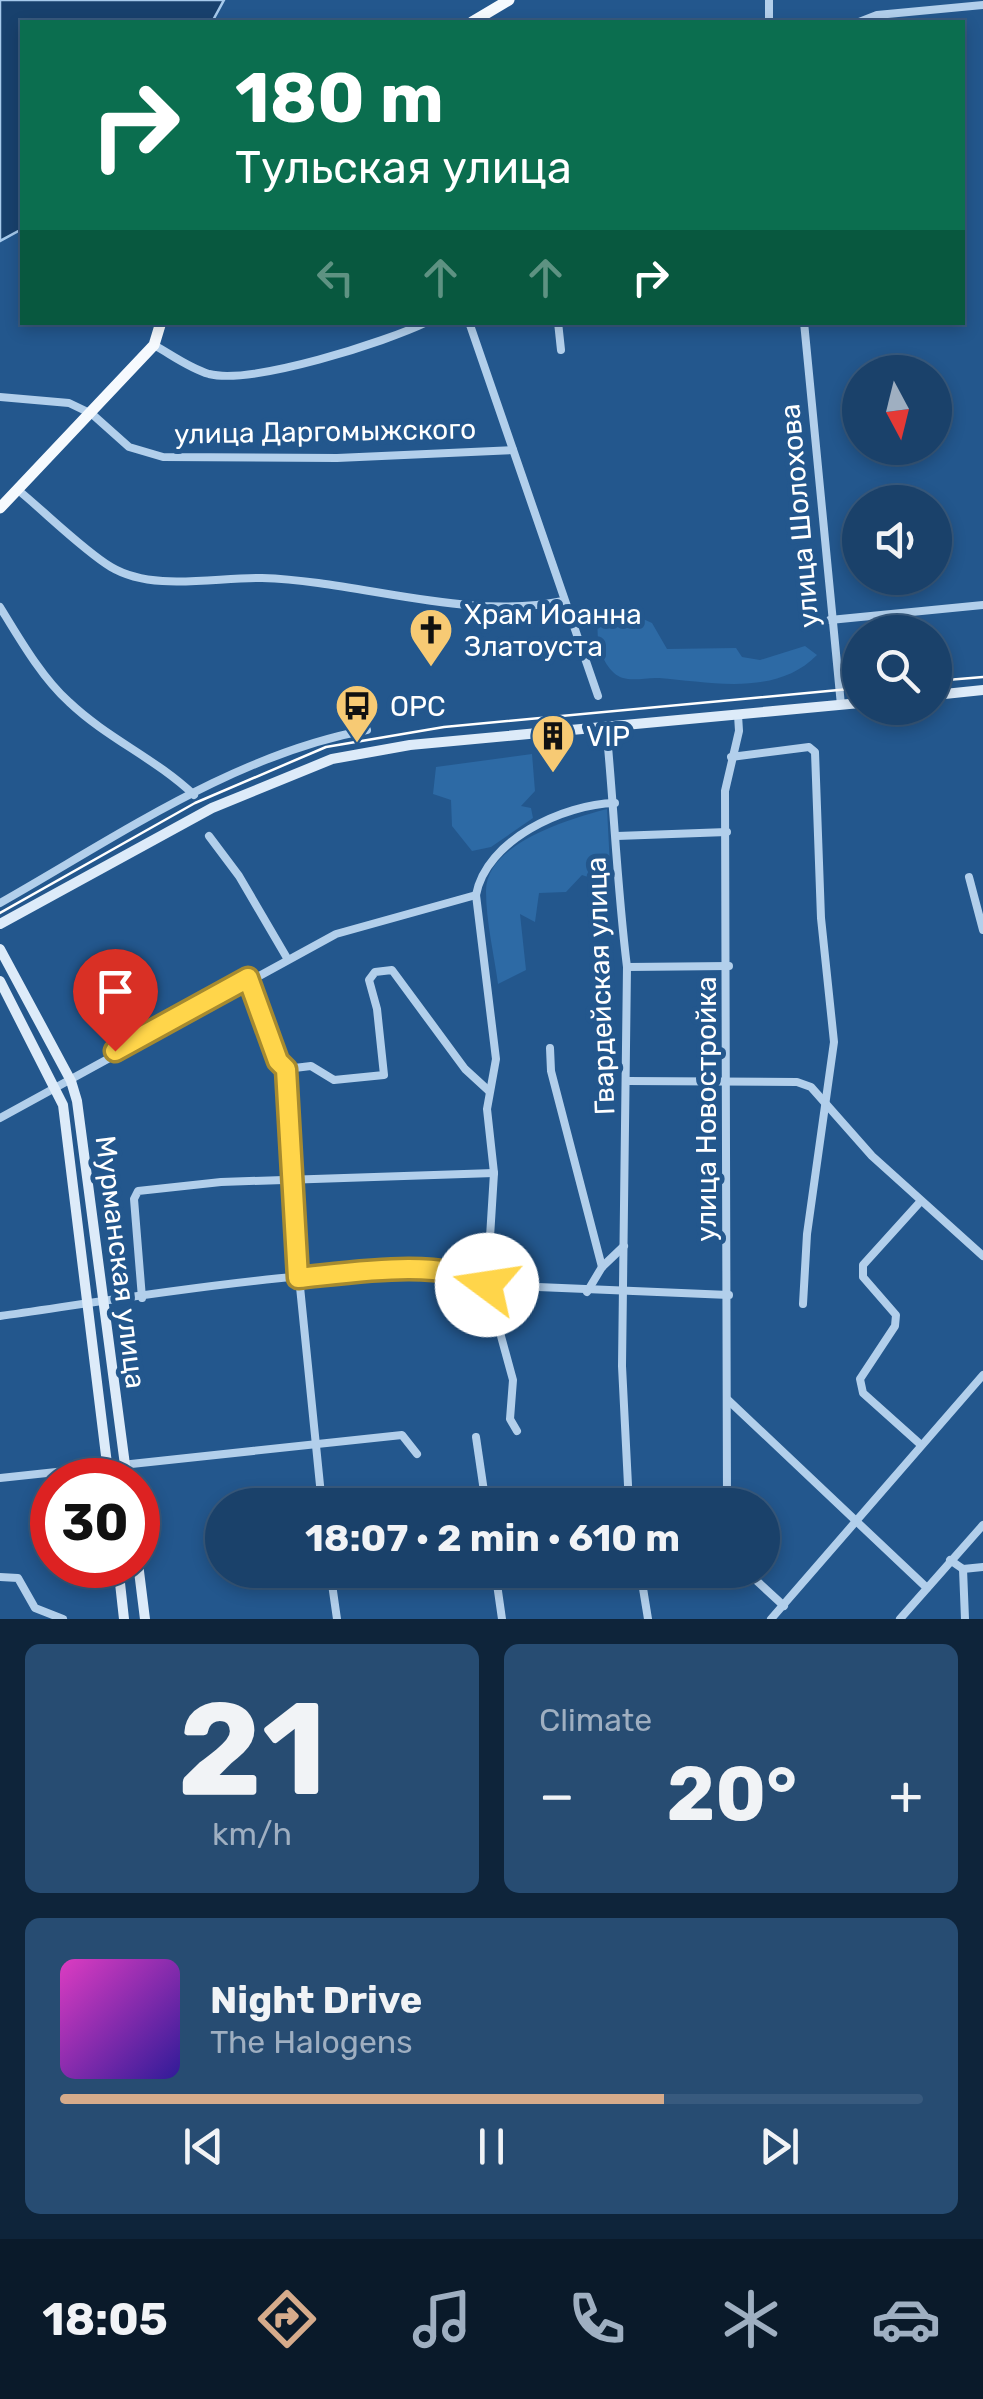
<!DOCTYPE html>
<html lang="en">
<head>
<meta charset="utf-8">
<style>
	body { margin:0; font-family:Rubik,sans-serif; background:#274c72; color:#f1f3f6; height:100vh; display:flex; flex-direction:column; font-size:38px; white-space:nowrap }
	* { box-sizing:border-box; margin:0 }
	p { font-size:32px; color:#9fafc1 }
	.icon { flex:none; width:55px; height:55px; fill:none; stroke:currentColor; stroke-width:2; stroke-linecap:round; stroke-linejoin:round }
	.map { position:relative; height:1619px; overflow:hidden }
	.side { display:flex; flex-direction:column; gap:25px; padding:25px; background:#0e243a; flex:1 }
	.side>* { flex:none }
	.hud { position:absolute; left:20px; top:20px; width:945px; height:305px; border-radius:0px; box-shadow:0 5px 15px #0003,0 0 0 2px #385a7e; background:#0b6e4f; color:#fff; overflow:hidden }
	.needle { width:65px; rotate:173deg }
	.buttons { position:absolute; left:842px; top:355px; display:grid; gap:20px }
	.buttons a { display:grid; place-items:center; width:110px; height:110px; border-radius:50%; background:#1a416a; box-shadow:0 5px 15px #0003,0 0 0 2px #385a7e; font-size:50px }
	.speed { position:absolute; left:30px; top:1458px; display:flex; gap:20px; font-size:50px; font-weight:700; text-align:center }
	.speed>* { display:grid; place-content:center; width:130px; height:130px; border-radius:50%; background:#1a416a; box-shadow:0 5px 15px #0003,0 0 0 2px #385a7e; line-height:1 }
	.speed .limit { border:15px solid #d22; background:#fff; color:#111 }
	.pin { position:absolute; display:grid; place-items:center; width:85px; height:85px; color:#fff; margin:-102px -42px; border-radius:50% 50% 50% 0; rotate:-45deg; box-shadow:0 0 10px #0007 }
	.pin .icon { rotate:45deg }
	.me { position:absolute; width:110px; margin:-55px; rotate:284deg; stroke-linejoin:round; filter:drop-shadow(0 0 8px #0008) }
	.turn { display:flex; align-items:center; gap:35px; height:210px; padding:0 50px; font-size:45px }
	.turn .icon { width:130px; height:130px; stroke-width:2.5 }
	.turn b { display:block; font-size:70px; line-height:85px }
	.lanes { display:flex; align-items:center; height:95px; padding:0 50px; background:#0003; justify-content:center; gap:50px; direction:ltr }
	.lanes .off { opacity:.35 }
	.big { font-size:75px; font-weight:700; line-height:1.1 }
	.side .card { flex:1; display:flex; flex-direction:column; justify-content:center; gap:15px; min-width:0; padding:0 35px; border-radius:15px; background:#274c72 }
	.side .dial { align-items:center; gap:0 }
	.dial b { font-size:130px; line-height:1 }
	.song { display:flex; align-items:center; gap:30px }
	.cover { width:120px; height:120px; border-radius:15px; background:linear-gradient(135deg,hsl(310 70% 55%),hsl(250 70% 35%)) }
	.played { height:10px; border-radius:5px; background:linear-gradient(90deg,#d6ab8b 70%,#385a7e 70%) }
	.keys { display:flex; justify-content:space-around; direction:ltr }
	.heat { display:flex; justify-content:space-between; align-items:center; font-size:55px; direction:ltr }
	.side .tiles { flex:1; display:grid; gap:25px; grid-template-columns:1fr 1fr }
	.card:last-child { grid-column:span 2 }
	.trip { position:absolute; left:205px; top:1488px; width:575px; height:100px; border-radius:50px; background:#1a416a; box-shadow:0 5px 15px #0003,0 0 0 2px #385a7e; font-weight:700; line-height:100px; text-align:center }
	.menu { display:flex; height:160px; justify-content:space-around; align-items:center; background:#0a1a2a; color:#9fafc1 }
	.menu .icon { width:70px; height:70px }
	.menu .selected { color:#d6ab8b }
	.menu b { font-size:45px; color:#f1f3f6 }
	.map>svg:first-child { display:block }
	.green { fill:#2d6aa5 }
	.water { fill:#18416d; stroke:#a6caec; stroke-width:2.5 }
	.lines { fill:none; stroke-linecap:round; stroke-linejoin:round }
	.street { stroke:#b2cfeb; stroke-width:8 }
	.secondary { stroke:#ddebf9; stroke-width:10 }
	.primary { stroke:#f6fafe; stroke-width:11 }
	.tram { stroke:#fff; stroke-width:2.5 }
	.route-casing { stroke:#a68a30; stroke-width:25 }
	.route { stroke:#ffd54a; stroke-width:18 }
	.labels { text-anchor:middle; stroke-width:10; stroke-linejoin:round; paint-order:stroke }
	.street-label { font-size:28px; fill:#fff; stroke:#23578d }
	.poi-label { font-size:28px; fill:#fff; stroke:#23578d; text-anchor:start }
</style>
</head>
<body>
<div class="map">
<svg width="983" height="1619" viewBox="0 0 983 1619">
	<rect width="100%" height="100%" fill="#23578d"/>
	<g class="green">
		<path d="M641 618 652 623 667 649 736 648 742 657 760 660 805 646 817 655C776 697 710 682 659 678 644 677 626 684 614 673 600 661 596 638 598 622Z"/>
		<path d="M532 754 535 791 521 806 531 808 533 818 491 847 472 851 452 826 451 800 433 794 436 767Z"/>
		<path d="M607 809 611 885 582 875 566 892 539 893 535 922 520 914 526 970 498 984C494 954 486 921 486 891 486 843 570 819 607 809Z"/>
	</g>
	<path class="water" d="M0 0H224L212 22H22V229L0 241Z"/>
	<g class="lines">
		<g class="street">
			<path d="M769 22V0"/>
			<path d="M859 22 877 15 983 5"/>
			<path d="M469 322 598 696"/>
			<path d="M558 322 561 350"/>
			<path d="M804 322 841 705"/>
			<path d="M154 345C172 355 189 368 209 374 252 385 386 342 427 322"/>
			<path d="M0 397 69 403 92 414 129 447 163 457 337 458 513 450"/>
			<path d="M18 490C45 512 83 550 111 567 153 592 215 577 262 578 360 581 465 621 563 601"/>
			<path d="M0 607C19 638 42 678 69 702 108 739 155 758 194 795"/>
			<path d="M830 620 983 605"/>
			<path d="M606 725C614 806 617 887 627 967L622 1366 629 1505"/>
			<path d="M731 757 809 747 815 752 821 918 834 1042 807 1234 803 1304"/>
			<path d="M209 836 239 876 287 958"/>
			<path d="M617 836 727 832"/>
			<path d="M969 877 983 930"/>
			<path d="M0 903C115 838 235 754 367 730"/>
			<path d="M627 967 729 966"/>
			<path d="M249 978 278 1061 286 1069 299 1277 322 1505"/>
			<path d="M550 1048 551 1071 602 1267"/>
			<path d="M286 1069 311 1066 334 1080 384 1075 377 1009 369 980 375 972 392 970 465 1069 489 1091"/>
			<path d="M628 1081 797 1082 811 1087 872 1156 983 1256"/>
			<path d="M0 1118 336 934 476 895"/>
			<path d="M920 1202 863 1265V1277L896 1315 895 1326 860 1379 863 1393 920 1444"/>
			<path d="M587 1292 602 1267 624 1246"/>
			<path d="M142 1298 134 1199 138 1191 221 1182 494 1173"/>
			<path d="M0 1316C92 1304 419 1245 487 1285L729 1295"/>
			<path d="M728 1400 927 1588"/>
			<path d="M517 1431 510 1419 513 1380 487 1285 494 1173 487 1109 496 1059 476 895C486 840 564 804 615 803"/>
			<path d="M476 1437 486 1505"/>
			<path d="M0 1478 402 1435 417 1454"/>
			<path d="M727 1505 725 791 739 731 738 715"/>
			<path d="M950 1560 963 1569 983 1567"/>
			<path d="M963 1569 965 1619"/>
			<path d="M330 1570 337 1619"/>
			<path d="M495 1570 502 1619"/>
			<path d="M640 1570 648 1619"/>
			<path d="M745 1570 784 1606"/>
			<path d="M0 1577 18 1578 35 1608 63 1619"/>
			<path d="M771 1619 983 1375"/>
			<path d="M900 1619 983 1525"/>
		</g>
		<g class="secondary">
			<path d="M935 695 983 690"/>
			<path d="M0 924 212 808 332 759 410 745 860 703"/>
			<path d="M0 949 71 1081 77 1101 127 1480"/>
			<path d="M0 981 63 1105 109 1480"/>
			<path d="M138 1563 145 1619"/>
			<path d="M118 1565 124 1619"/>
		</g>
		<g class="primary">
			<path d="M472 22 509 0"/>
			<path d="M0 508 154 345 161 322"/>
		</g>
		<g class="tram">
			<path d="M935 681 983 677"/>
			<path d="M0 913 195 803 326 747 444 727 860 688"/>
		</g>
	</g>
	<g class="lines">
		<defs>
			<path id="route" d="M115 1051 248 978 278 1061 286 1069 298 1278C349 1273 442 1257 487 1285"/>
		</defs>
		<use href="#route" class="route-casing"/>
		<use href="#route" class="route"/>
	</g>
	<defs>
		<symbol id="church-pin" viewBox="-11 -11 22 30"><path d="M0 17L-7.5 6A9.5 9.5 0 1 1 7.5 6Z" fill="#f7ca74" stroke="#23578d"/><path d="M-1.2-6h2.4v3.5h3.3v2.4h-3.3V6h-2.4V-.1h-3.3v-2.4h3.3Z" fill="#111"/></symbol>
		<symbol id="bus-pin" viewBox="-11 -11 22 30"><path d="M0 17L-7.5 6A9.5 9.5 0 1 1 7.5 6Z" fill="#f7ca74" stroke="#23578d"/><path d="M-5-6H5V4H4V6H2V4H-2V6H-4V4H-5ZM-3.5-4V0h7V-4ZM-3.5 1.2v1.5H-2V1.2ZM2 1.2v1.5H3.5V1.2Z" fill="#111"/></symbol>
		<symbol id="building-pin" viewBox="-11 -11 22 30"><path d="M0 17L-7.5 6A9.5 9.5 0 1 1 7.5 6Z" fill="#f7ca74" stroke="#23578d"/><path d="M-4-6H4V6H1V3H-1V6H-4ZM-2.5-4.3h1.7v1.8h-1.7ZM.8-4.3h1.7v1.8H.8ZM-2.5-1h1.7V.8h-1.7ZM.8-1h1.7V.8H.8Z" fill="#111"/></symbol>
	</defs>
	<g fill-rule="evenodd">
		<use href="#church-pin" x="406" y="605" width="50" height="68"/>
		<use href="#bus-pin" x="332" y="681" width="50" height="68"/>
		<use href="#building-pin" x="528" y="711" width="50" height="68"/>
	</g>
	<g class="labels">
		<g class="street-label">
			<text transform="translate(325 431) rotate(-1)" y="10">улица Даргомыжского</text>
			<text transform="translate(799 516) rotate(-95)" y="10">улица Шолохова</text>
			<text transform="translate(600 986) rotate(-92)" y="10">Гвардейская улица</text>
			<text transform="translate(706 1109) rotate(-90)" y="10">улица Новостройка</text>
			<text transform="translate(121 1262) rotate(83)" y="10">Мурманская улица</text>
		</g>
		<g class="poi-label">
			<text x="464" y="624">Храм Иоанна<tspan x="464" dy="32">Златоуста</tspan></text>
			<text x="390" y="716">ОРС</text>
			<text x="586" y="746">VIP</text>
		</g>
	</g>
</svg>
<div class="buttons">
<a><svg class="needle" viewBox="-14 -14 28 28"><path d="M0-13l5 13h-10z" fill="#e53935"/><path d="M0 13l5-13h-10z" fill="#9fafc1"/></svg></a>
<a><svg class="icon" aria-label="sound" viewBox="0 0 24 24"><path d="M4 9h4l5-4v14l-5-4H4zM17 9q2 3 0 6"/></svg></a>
<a><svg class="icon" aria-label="search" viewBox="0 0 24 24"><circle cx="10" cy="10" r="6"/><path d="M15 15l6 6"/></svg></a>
</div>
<div class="speed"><div class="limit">30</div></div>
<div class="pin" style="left:115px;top:1051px;background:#d93025"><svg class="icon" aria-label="arrive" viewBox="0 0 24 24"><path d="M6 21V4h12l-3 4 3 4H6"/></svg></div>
<svg class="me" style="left:487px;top:1285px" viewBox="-20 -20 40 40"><circle r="19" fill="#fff"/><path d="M0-13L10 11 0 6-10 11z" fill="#ffd54a"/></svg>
<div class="trip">18:07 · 2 min · 610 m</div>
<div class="hud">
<div class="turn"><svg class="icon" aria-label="right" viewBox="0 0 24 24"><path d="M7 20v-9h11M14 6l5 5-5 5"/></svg><div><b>180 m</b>Тульская улица</div></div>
<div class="lanes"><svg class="icon off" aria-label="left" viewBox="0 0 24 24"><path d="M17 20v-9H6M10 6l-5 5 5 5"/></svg><svg class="icon off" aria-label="ahead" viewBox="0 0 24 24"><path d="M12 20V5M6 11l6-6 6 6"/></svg><svg class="icon off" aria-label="ahead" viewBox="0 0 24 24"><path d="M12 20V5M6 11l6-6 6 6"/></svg><svg class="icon" aria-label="right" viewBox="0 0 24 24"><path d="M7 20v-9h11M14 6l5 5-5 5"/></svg></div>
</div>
</div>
<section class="side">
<div class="tiles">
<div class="card dial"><b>21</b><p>km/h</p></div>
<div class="card"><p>Climate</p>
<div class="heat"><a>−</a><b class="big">20°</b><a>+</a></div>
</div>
<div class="card">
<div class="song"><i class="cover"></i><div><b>Night Drive</b><p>The Halogens</p></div></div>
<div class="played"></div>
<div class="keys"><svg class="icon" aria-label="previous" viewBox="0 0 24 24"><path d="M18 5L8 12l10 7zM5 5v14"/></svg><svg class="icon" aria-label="pause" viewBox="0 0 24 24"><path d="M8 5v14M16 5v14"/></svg><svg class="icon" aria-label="next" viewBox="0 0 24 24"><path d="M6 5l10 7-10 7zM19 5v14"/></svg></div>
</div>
</div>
</section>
<nav class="menu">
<b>18:05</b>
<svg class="icon selected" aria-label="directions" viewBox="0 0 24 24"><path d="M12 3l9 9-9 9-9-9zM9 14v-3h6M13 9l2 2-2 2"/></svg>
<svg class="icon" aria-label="music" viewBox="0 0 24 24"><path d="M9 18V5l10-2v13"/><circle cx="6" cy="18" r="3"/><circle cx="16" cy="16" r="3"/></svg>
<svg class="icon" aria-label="phone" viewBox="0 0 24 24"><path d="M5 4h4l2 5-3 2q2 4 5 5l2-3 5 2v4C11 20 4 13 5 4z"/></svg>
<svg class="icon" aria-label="climate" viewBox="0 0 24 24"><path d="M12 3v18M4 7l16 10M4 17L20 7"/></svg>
<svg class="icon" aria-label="car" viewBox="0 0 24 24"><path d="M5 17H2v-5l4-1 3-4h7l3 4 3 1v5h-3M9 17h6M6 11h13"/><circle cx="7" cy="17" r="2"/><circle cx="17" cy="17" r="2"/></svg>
</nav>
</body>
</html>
